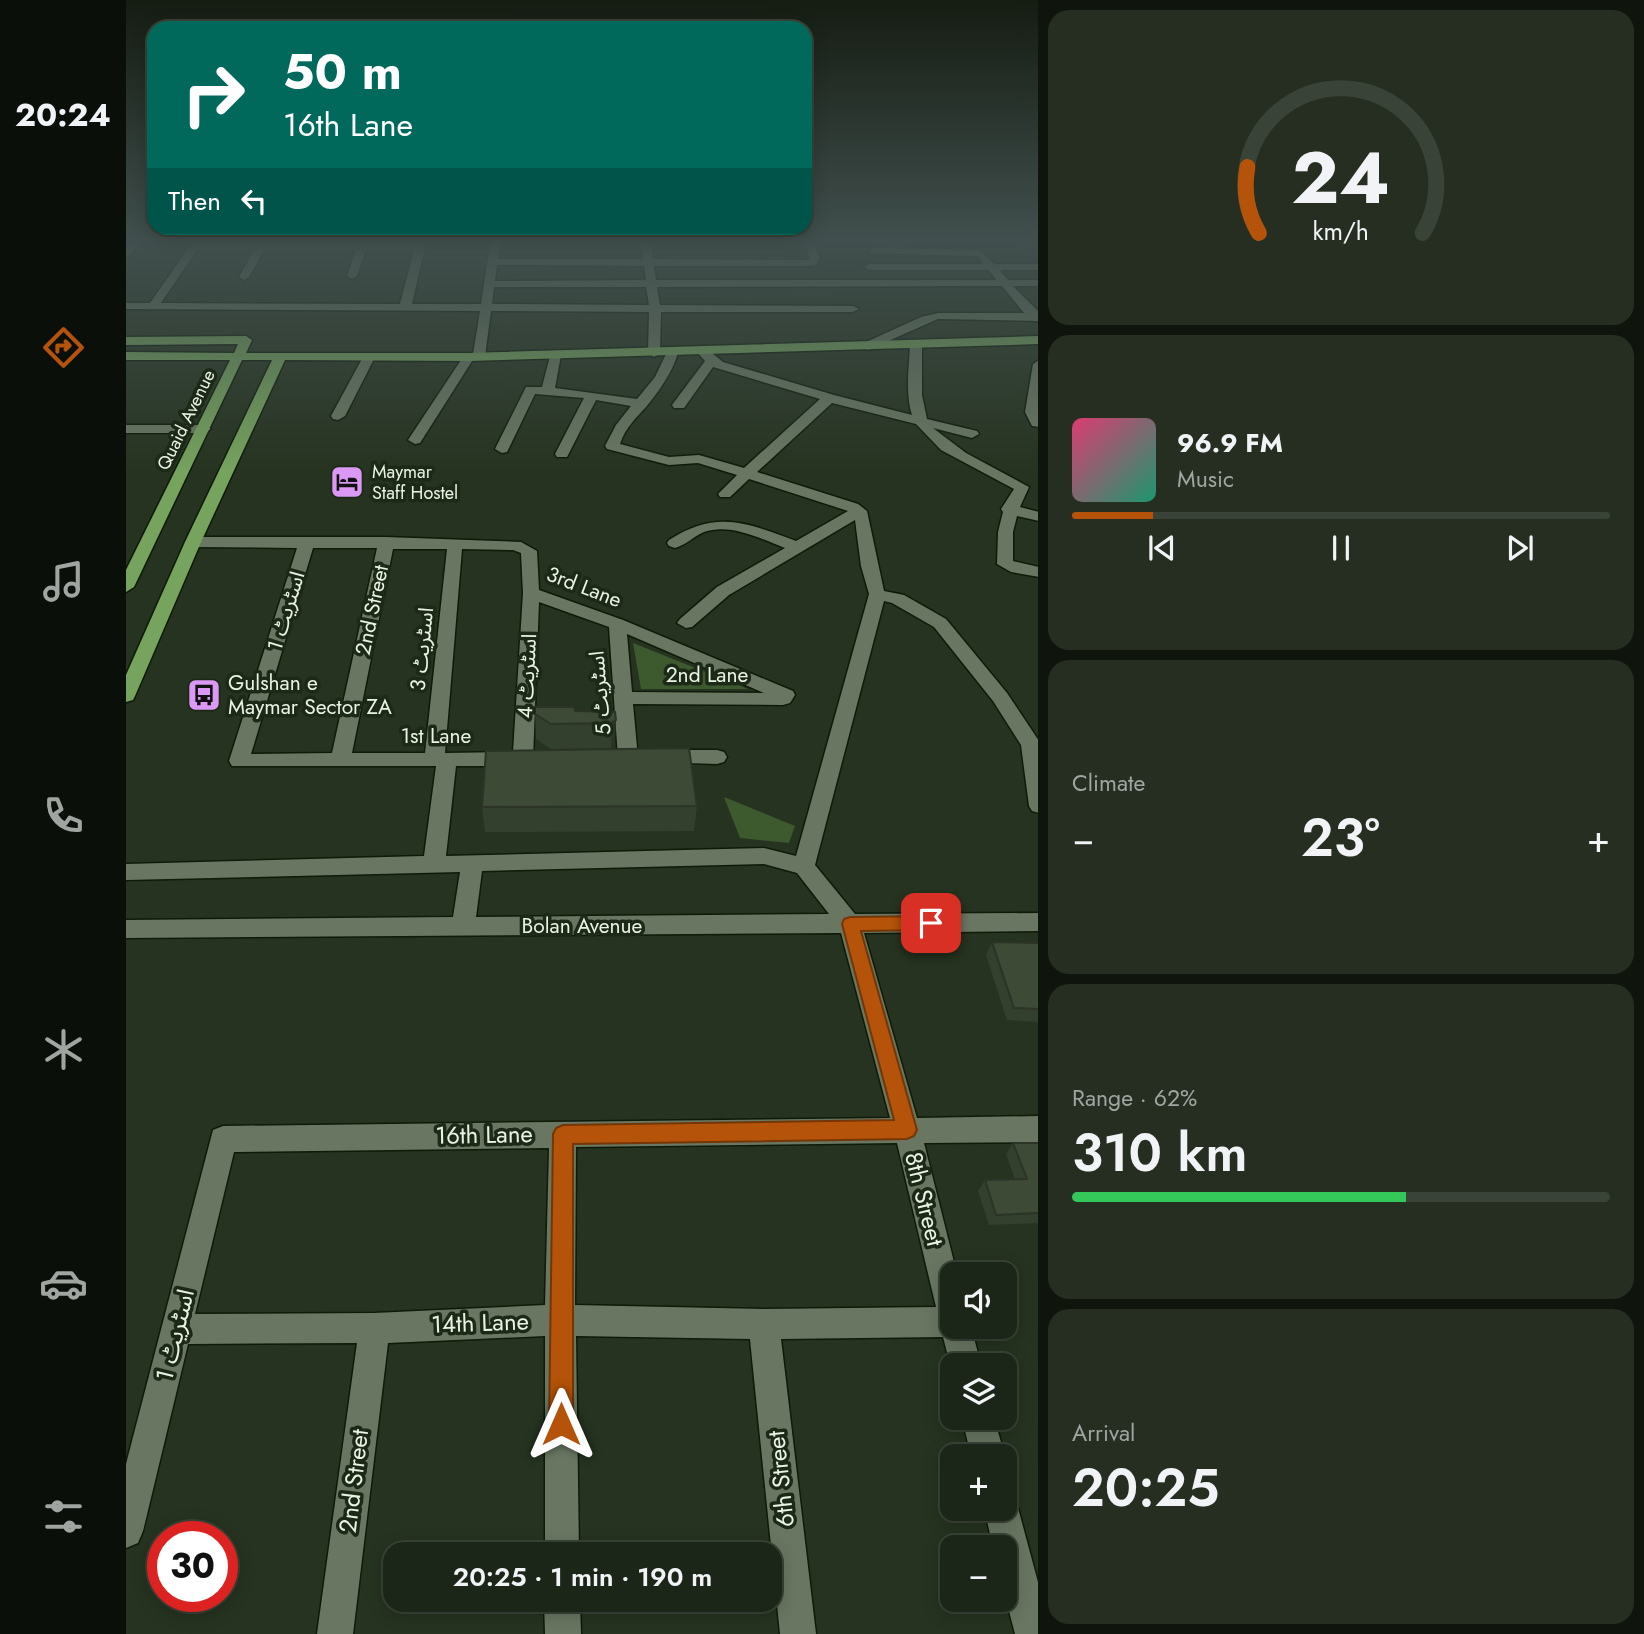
<!DOCTYPE html>
<html lang="en">
<head>
<meta charset="utf-8">
<style>
	body { margin:0; font-family:Jost,"Noto Sans Arabic",sans-serif; background:#252e21; color:#f1f3f6; height:100vh; display:flex; flex-direction:column; font-size:26px; white-space:nowrap }
	* { box-sizing:border-box; margin:0 }
	p { font-size:23px; color:#a0a5a2 }
	.icon { flex:none; width:38px; height:38px; fill:none; stroke:currentColor; stroke-width:2; stroke-linecap:round; stroke-linejoin:round }
	.map { position:relative; flex:1; overflow:hidden }
	.side { display:flex; flex-direction:column; gap:10px; padding:10px; background:#0f150d; width:606px }
	.side>* { flex:none }
	.hud { position:absolute; left:21px; top:21px; width:665px; height:214px; border-radius:21px; box-shadow:0 4px 18px #0003,0 0 0 2px #3a4337; background:#00695c; color:#fff; overflow:hidden }
	.controls { position:absolute; left:814px; top:1262px; display:grid; gap:14px }
	.controls a { display:grid; place-items:center; width:77px; height:77px; border-radius:14px; background:#1c2618; box-shadow:0 4px 18px #0003,0 0 0 2px #3a4337; font-size:35px }
	.speed { position:absolute; left:21px; top:1521px; display:flex; gap:14px; font-size:35px; font-weight:700; text-align:center }
	.speed>* { display:grid; place-content:center; width:91px; height:91px; border-radius:50%; background:#1c2618; box-shadow:0 4px 18px #0003,0 0 0 2px #3a4337; line-height:1 }
	.speed .limit { border:10px solid #d22; background:#fff; color:#111 }
	.pin { position:absolute; display:grid; place-items:center; width:60px; height:60px; color:#fff; margin:-30px; border-radius:14px; box-shadow:0 4px 10px #0006 }
	.me { position:absolute; width:77px; margin:-38px; rotate:0deg; stroke-linejoin:round; filter:drop-shadow(0 0 5px #0008) }
	.turn { display:flex; align-items:center; gap:24px; height:147px; padding:0 21px; font-size:32px }
	.turn .icon { width:91px; height:91px; stroke-width:2.5 }
	.turn b { display:block; font-size:49px; line-height:60px }
	.then { display:flex; align-items:center; height:66px; padding:0 21px; background:#0003; gap:14px; font-size:26px }
	.big { font-size:52px; font-weight:600; line-height:1.1 }
	.side .tile { flex:1; display:flex; flex-direction:column; justify-content:center; gap:10px; min-width:0; padding:0 24px; border-radius:21px; background:#252e21 }
	.side .dial { align-items:center; gap:0 }
	.dial svg { height:182px; overflow:visible; fill:none; stroke:#3a4337; stroke-width:7; stroke-linecap:round; text-anchor:middle }
	.dial text { fill:#f1f3f6; stroke:none }
	.song { display:flex; align-items:center; gap:21px }
	.cover { width:84px; height:84px; border-radius:10px; background:linear-gradient(135deg,hsl(340 70% 55%),hsl(160 70% 35%)) }
	.played { height:7px; border-radius:4px; background:linear-gradient(90deg,#b45309 15%,#3a4337 15%) }
	.keys { display:flex; justify-content:space-around; direction:ltr }
	.heat { display:flex; justify-content:space-between; align-items:center; font-size:38px; direction:ltr }
	.charge { height:10px; border-radius:5px; background:linear-gradient(90deg,#34c759 62%,#3a4337 0) }
	.trip { position:absolute; left:257px; top:1542px; width:399px; height:70px; border-radius:21px; background:#1c2618; box-shadow:0 4px 18px #0003,0 0 0 2px #3a4337; font-weight:600; line-height:70px; text-align:center }
	main { display:flex; flex:1; min-height:0 }
	.tab-bar { display:flex; flex-direction:column; width:126px; justify-content:space-around; align-items:center; background:#0b0f0a; color:#a0a5a2 }
	.tab-bar .icon { width:49px; height:49px }
	.tab-bar .selected { color:#b45309 }
	.tab-bar b { font-size:32px; color:#f1f3f6 }
	.map>svg:first-child { display:block }
	.green { fill:#3d592e }
	.lines { fill:none; stroke-linecap:round; stroke-linejoin:round }
	.minor-casing { stroke:#0f1a09; stroke-width:3 }
	.major-casing { stroke:#0f1a09; stroke-width:3 }
	.minor { fill:#697762; fill-rule:evenodd }
	.major { fill:#76a35e; fill-rule:evenodd }
	.wall { fill:#34402e }
	.shaded-wall { fill:#2b3426 }
	.building { fill:#3d4a36; stroke:#2b3426; stroke-width:2 }
	.route { fill:#b45309; stroke:#753606; stroke-width:2 }
	.labels { text-anchor:middle; stroke-width:7; stroke-linejoin:round; paint-order:stroke }
	.far-street-label { font-size:18px; fill:#eaf2e6; stroke:#1d2917 }
	.far-poi-label { font-size:18px; fill:#eaf2e6; stroke:#1d2917; text-anchor:start }
	.street-label { font-size:21px; fill:#eaf2e6; stroke:#1d2917 }
	.poi-label { font-size:21px; fill:#eaf2e6; stroke:#1d2917; text-anchor:start }
	.near-street-label { font-size:24px; fill:#eaf2e6; stroke:#1d2917 }
</style>
</head>
<body>
<main>
<nav class="tab-bar">
<b>20:24</b>
<svg class="icon selected" aria-label="directions" viewBox="0 0 24 24"><path d="M12 3l9 9-9 9-9-9zM9 14v-3h6M13 9l2 2-2 2"/></svg>
<svg class="icon" aria-label="music" viewBox="0 0 24 24"><path d="M9 18V5l10-2v13"/><circle cx="6" cy="18" r="3"/><circle cx="16" cy="16" r="3"/></svg>
<svg class="icon" aria-label="phone" viewBox="0 0 24 24"><path d="M5 4h4l2 5-3 2q2 4 5 5l2-3 5 2v4C11 20 4 13 5 4z"/></svg>
<svg class="icon" aria-label="climate" viewBox="0 0 24 24"><path d="M12 3v18M4 7l16 10M4 17L20 7"/></svg>
<svg class="icon" aria-label="car" viewBox="0 0 24 24"><path d="M5 17H2v-5l4-1 3-4h7l3 4 3 1v5h-3M9 17h6M6 11h13"/><circle cx="7" cy="17" r="2"/><circle cx="17" cy="17" r="2"/></svg>
<svg class="icon" aria-label="filters" viewBox="0 0 24 24"><path d="M4 7h16M4 17h16"/><circle cx="9" cy="7" r="2"/><circle cx="15" cy="17" r="2"/></svg>
</nav>
<div class="map">
<svg width="913" height="1634" viewBox="0 0 913 1634">
	<rect width="100%" height="100%" fill="#263320"/>
	<g class="green">
		<path d="M507 643 622 689H515Z"/>
		<path d="M598 797 669 826 663 843 614 838Z"/>
	</g>
	<g class="lines">
		<defs>
			<g id="minor">
				<path d="M3 243H14L0 258V248Z"/>
				<path d="M66 243H300L286 304H355L364 243H374L372 259H517L515 243H525L527 259 682 260 684 257 677 243H687L694 257 690 265 686 266H528L530 280H870L863 270H743L738 267 743 264H857L851 256 744 253 743 251 748 248 854 250 868 264H913V270H874L882 280H913V286H887L913 312V321L812 319 742 350 736 346 738 343 795 317 812 313H898L876 286 531 287 534 305 727 306 733 309 727 312H535L534 353 528 357 522 353 523 312 365 311 359 356 353 360 348 358 294 443 289 444 282 440 339 354H347L354 311 0 309V303H24ZM71 250H128L113 277 118 280 123 277 138 250H230L221 276 226 279 231 276 240 250H288L274 304 35 303ZM371 265 518 266 520 280 369 281ZM368 287H520L523 305 366 304Z"/>
				<path d="M790 341 796 345V395L801 419 851 431 853 434 846 438 807 428 840 453 903 487 894 507 913 512V521L891 516 887 532V561L913 567V577L885 572 871 564 872 532 877 512 875 509 888 489 815 450 790 424 706 403 631 472 732 504 741 511 758 591 778 595 820 619 881 693 913 741V813L906 811 903 806 895 745 867 701 808 627 766 603 758 601 689 865 729 914 913 913V931L738 933 791 1118 913 1116V1142L798 1143 831 1274H826V1326H845L855 1365H826V1372L817 1337 655 1339 690 1634H654L624 1339 450 1336 453 1554H419V1336L262 1343 227 1634H191L231 1343 62 1344 17 1531 12 1543 0 1548V1464L87 1130 97 1126 764 1118 715 933 0 938V920L327 917 334 872 0 880V864L298 856 310 766H106L103 761 171 548 67 547 59 542 67 537H260L395 542 411 551 413 590 497 620 667 691 669 695 664 703 657 705 507 704 512 758 509 763H495L492 758 483 627 413 602 407 759 404 764 397 766H330L320 856 638 848 670 856 743 594 735 566 729 520 603 595 566 627 560 628 551 623 554 619 591 587 659 548C635 539 605 523 578 532 568 536 560 545 549 548L543 546 541 543 543 540C591 509 621 523 670 541L722 511 623 479 604 497H594L592 494 611 475 572 463 543 465 481 449 479 446 490 425 505 406 470 400 441 457H431L429 454 458 398 409 394 381 452 376 453 369 449 400 387H416L425 352 435 355 429 388 511 399 529 377 542 350 546 349 552 353C546 373 533 391 520 407 510 418 499 428 494 444L543 457 573 455 618 468 694 399 587 367 558 408H548L546 405 579 361 571 352 573 349H581L597 362 708 395 786 415C779 393 783 368 784 345ZM187 548H251L206 753 125 754ZM267 549H321L299 753H226ZM336 549 387 550 395 553 397 593 387 752 319 753ZM501 634 638 693 506 692ZM638 864 671 873 703 914 350 917 356 871ZM771 1143 810 1307 638 1309 449 1305 450 1147ZM423 1148 419 1305 248 1313 69 1314 108 1152Z"/>
				<path d="M243 353 249 357 219 416 212 420 207 419 205 416 237 357Z"/>
				<path d="M913 360V427L906 426 899 412 907 364Z"/>
				<path d="M0 425H78L85 429 78 433H0Z"/>
				<path d="M535 750H591L598 752 601 757 598 762 591 764 528 762 525 757 528 752Z"/>
				<path d="M836 1418H868L879 1456H845Z"/>
				<path d="M878 1492 887 1496 892 1508 913 1586V1634H889L878 1592V1547H867L858 1508H878Z"/>
				<path d="M418 1600H454L455 1634H419Z"/>
			</g>
			<path id="major" d="M120 336 126 340 120 353H343L913 336V344L343 361 159 360 75 542 9 696 7 700 0 702V675L59 542 146 360H116L8 587 0 592V570L104 360H0V352L108 353 112 344 0 345V337Z"/>
		</defs>
		<use href="#minor" class="minor-casing"/>
		<use href="#major" class="major-casing"/>
		<use href="#minor" class="minor"/>
		<use href="#major" class="major"/>
	</g>
	<g class="wall">
		<path d="M449 711 489 712V745L485 748 425 749 410 739 409 714Z"/>
		<path d="M571 806 568 831 359 832 356 807Z"/>
		<path d="M866 942 913 943V1022L881 1020 860 955Z"/>
		<path d="M887 1143H913V1229L911 1223 863 1225 852 1191 859 1180 889 1179 880 1154Z"/>
	</g>
	<path class="shaded-wall" d="M490 720 489 745 485 748V723Z"/>
	<g class="building">
		<path d="M409 707H448L449 711 489 712 490 720 485 723 425 724 409 714Z"/>
		<path d="M563 748 571 806 356 807 360 751Z"/>
		<path d="M866 942 913 943V1009L888 1008Z"/>
		<path d="M887 1143H913V1213L870 1215 859 1180 901 1179Z"/>
	</g>
	<linearGradient id="sky" x2="0" y2="1"><stop stop-color="#151c12"/><stop offset="0.51" stop-color="#41504e"/><stop offset="1" stop-color="#41504e" stop-opacity="0"/></linearGradient>
	<rect width="913" height="472" fill="url(#sky)"/>
	<path class="route" d="M805 916 811 919 814 923 811 928 805 930 735 931 791 1130 788 1136 781 1139 447 1144V1424L444 1433 435 1436 426 1433 423 1424 427 1134 430 1128 437 1125 768 1120 716 924 718 919 724 917Z"/>
	<defs>
		<symbol id="hotel-square" viewBox="-11 -11 22 22"><rect x="-9" y="-9" width="18" height="18" rx="4" fill="#db99f5" stroke="#1d2917"/><path d="M-6-4.5h1.5V1H6V5H4.5V3h-9V5H-6ZM-4 0a1.8 1.8 0 1 1 3.6 0ZM.5 0V-2.5h3Q6-2.5 6 0Z" fill="#111"/></symbol>
		<symbol id="bus-square" viewBox="-11 -11 22 22"><rect x="-9" y="-9" width="18" height="18" rx="4" fill="#db99f5" stroke="#1d2917"/><path d="M-5-6H5V4H4V6H2V4H-2V6H-4V4H-5ZM-3.5-4V0h7V-4ZM-3.5 1.2v1.5H-2V1.2ZM2 1.2v1.5H3.5V1.2Z" fill="#111"/></symbol>
	</defs>
	<g fill-rule="evenodd">
		<use href="#hotel-square" x="202" y="463" width="38" height="38"/>
		<use href="#bus-square" x="59" y="676" width="38" height="38"/>
	</g>
	<g class="labels">
		<g class="far-street-label">
			<text transform="translate(60 420) rotate(-64)" y="6">Quaid Avenue</text>
		</g>
		<g class="far-poi-label">
			<text x="246" y="478">Maymar<tspan x="246" dy="21">Staff Hostel</tspan></text>
		</g>
		<g class="street-label">
			<text transform="translate(458 587) rotate(21)" y="7">3rd Lane</text>
			<text transform="translate(246 610) rotate(-78)" y="7">2nd Street</text>
			<text transform="translate(160 611) rotate(-73)" y="7">اسٹریٹ 1</text>
			<text transform="translate(296 649) rotate(-84)" y="7">اسٹریٹ 3</text>
			<text x="581" y="682">2nd Lane</text>
			<text transform="translate(401 676) rotate(-87)" y="7">اسٹریٹ 4</text>
			<text transform="translate(474 693) rotate(-95)" y="7">اسٹریٹ 5</text>
			<text x="310" y="743">1st Lane</text>
			<text x="456" y="933">Bolan Avenue</text>
		</g>
		<g class="poi-label">
			<text x="102" y="690">Gulshan e<tspan x="102" dy="24">Maymar Sector ZA</tspan></text>
		</g>
		<g class="near-street-label">
			<text transform="translate(358 1135) rotate(-1)" y="8">16th Lane</text>
			<text transform="translate(798 1199) rotate(76)" y="8">8th Street</text>
			<text transform="translate(354 1323) rotate(-2)" y="8">14th Lane</text>
			<text transform="translate(49 1335) rotate(-76)" y="8">اسٹریٹ 1</text>
			<text transform="translate(655 1479) rotate(-96)" y="8">6th Street</text>
			<text transform="translate(228 1481) rotate(-83)" y="8">2nd Street</text>
		</g>
	</g>
</svg>
<div class="controls">
<a><svg class="icon" aria-label="sound" viewBox="0 0 24 24"><path d="M4 9h4l5-4v14l-5-4H4zM17 9q2 3 0 6"/></svg></a>
<a><svg class="icon" aria-label="layers" viewBox="0 0 24 24"><path d="M12 4l9 5-9 5-9-5zM3 14l9 5 9-5"/></svg></a>
<a>+</a>
<a>−</a>
</div>
<div class="speed"><div class="limit">30</div></div>
<div class="pin" style="left:805px;top:923px;background:#d93025"><svg class="icon" aria-label="arrive" viewBox="0 0 24 24"><path d="M6 21V4h12l-3 4 3 4H6"/></svg></div>
<svg class="me" style="left:435px;top:1424px" viewBox="-20 -20 40 40"><path d="M0-17L14 15 0 8-14 15z" fill="#b45309" stroke="#fff" stroke-width="4"/></svg>
<div class="trip">20:25 · 1 min · 190 m</div>
<div class="hud">
<div class="turn"><svg class="icon" aria-label="right" viewBox="0 0 24 24"><path d="M7 20v-9h11M14 6l5 5-5 5"/></svg><div><b>50 m</b>16th Lane</div></div>
<div class="then">Then<svg class="icon" aria-label="left" viewBox="0 0 24 24"><path d="M17 20v-9H6M10 6l-5 5 5 5"/></svg></div>
</div>
</div>
<section class="side">
<div class="tile dial"><svg viewBox="0 0 100 80">
<path d="M14 69A42 42 0 1 1 86 69"/>
<path d="M14 69A42 42 0 0 1 9 40" stroke="#b45309"/>
<text x="50" y="56" font-size="32" font-weight="700">24</text>
<text x="50" y="72" font-size="11">km/h</text>
</svg></div>
<div class="tile">
<div class="song"><i class="cover"></i><div><b>96.9 FM</b><p>Music</p></div></div>
<div class="played"></div>
<div class="keys"><svg class="icon" aria-label="previous" viewBox="0 0 24 24"><path d="M18 5L8 12l10 7zM5 5v14"/></svg><svg class="icon" aria-label="pause" viewBox="0 0 24 24"><path d="M8 5v14M16 5v14"/></svg><svg class="icon" aria-label="next" viewBox="0 0 24 24"><path d="M6 5l10 7-10 7zM19 5v14"/></svg></div>
</div>
<div class="tile"><p>Climate</p>
<div class="heat"><a>−</a><b class="big">23°</b><a>+</a></div>
</div>
<div class="tile"><p>Range · 62%</p><b class="big">310 km</b><div class="charge"></div></div>
<div class="tile"><p>Arrival</p><b class="big">20:25</b></div>
</section>
</main>
</body>
</html>
